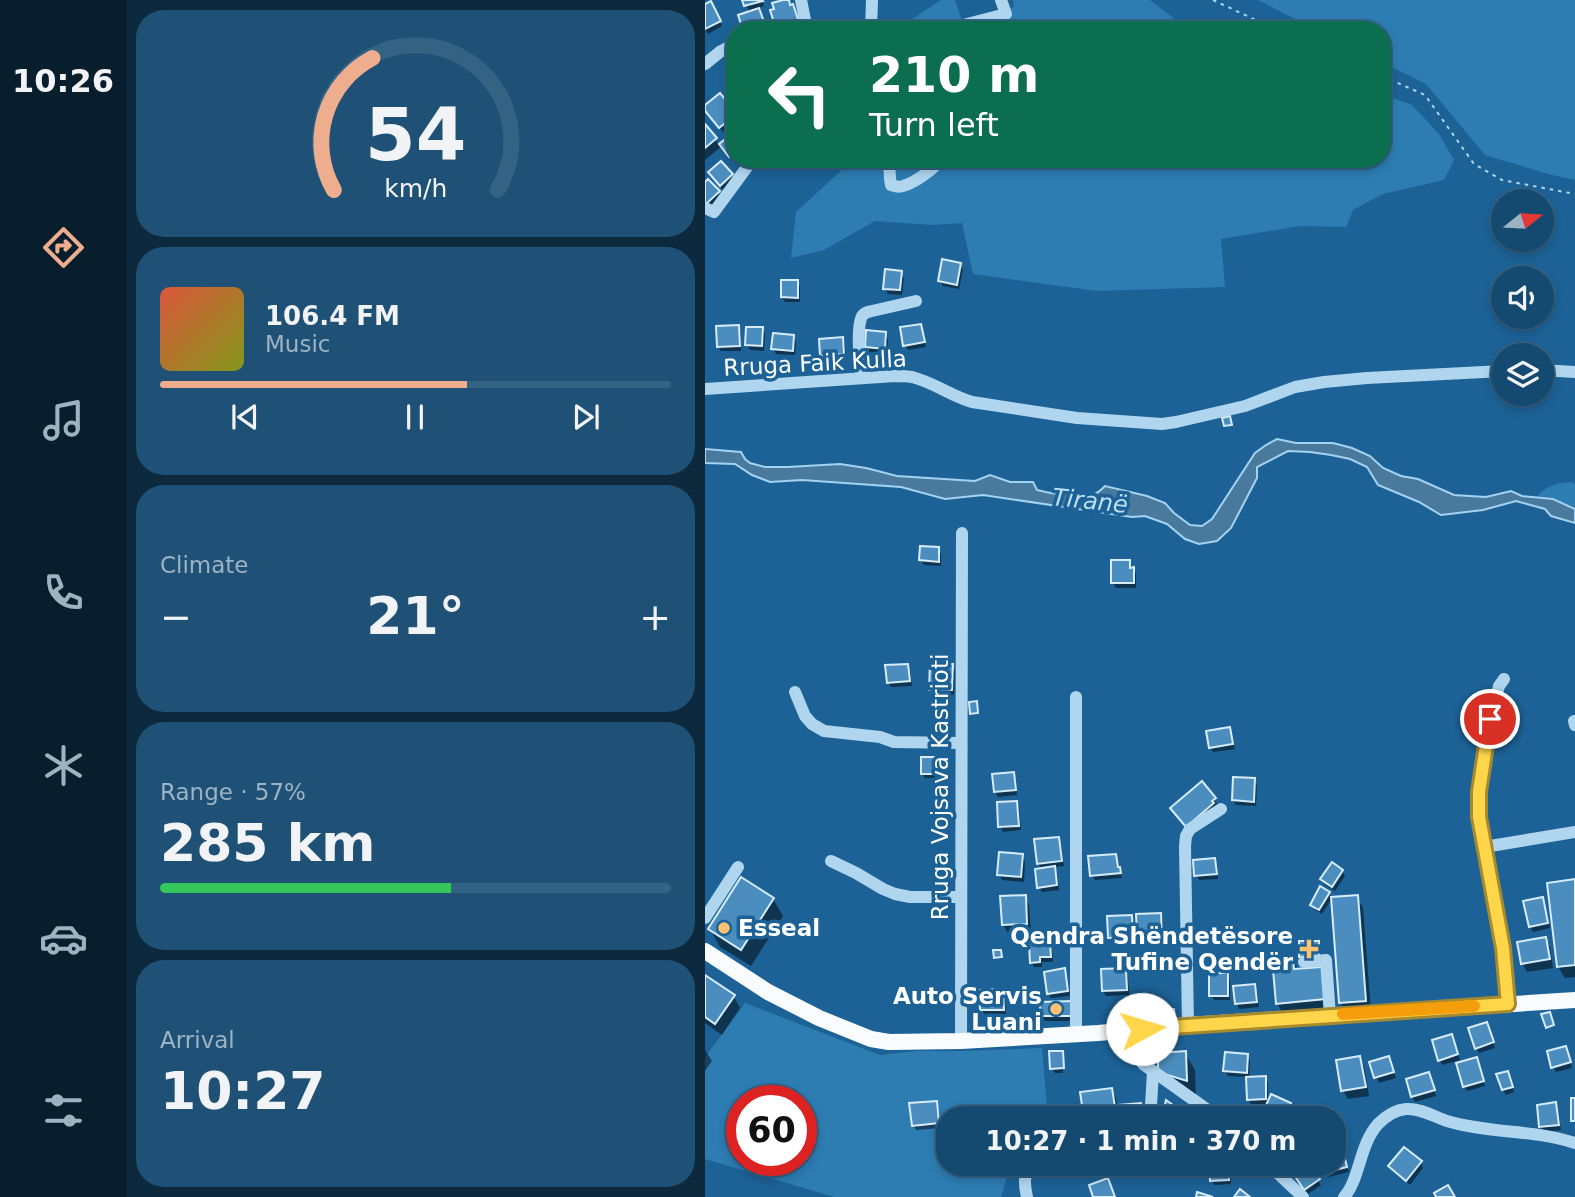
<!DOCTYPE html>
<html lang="en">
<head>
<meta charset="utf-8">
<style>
	body { margin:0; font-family:"DejaVu Sans",sans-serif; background:#1e5175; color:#f1f3f6; height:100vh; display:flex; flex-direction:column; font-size:26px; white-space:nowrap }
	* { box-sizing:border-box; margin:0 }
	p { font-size:23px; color:#9db3c3 }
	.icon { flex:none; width:38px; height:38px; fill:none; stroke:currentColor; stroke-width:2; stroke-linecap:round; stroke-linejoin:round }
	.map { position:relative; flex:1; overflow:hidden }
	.sheet { display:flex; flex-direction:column; gap:10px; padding:10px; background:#0c293e; width:579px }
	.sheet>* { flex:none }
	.hud { position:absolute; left:21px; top:21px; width:665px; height:147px; border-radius:28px; box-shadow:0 4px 10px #0003,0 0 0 2px #346283; background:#0b6e4f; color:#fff; overflow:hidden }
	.needle { width:46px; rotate:72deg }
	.controls { position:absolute; left:786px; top:189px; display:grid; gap:14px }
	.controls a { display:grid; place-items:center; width:63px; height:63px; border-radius:50%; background:#154a70; box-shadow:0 4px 10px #0003,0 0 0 2px #346283; font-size:35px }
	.speed { position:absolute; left:21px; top:1085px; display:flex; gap:14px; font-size:35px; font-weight:700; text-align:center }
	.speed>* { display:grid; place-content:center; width:91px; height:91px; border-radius:50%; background:#154a70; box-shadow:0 4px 10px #0003,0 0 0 2px #346283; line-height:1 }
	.speed .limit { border:10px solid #d22; background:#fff; color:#111 }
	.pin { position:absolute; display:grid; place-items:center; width:60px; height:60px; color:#fff; margin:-30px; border:4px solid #fff; border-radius:50%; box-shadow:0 2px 7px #0007 }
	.me { position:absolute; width:77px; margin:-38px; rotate:84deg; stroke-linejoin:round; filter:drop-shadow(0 0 5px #0008) }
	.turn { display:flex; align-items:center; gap:24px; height:147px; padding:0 28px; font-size:32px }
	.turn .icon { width:91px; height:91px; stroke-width:2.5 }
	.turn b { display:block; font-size:49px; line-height:60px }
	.big { font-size:52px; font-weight:600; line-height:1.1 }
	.sheet .widget { flex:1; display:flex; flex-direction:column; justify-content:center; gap:10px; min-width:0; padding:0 24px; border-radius:28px; background:#1e5175 }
	.sheet .dial { align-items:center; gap:0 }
	.dial svg { height:182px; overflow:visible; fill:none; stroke:#346283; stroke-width:7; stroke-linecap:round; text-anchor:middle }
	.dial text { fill:#f1f3f6; stroke:none }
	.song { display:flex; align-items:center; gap:21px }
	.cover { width:84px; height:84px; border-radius:10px; background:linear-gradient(135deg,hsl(10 70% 55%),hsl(70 70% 35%)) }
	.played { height:7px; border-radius:4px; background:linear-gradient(90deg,#eead8d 60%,#346283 60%) }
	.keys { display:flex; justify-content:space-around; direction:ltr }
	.heat { display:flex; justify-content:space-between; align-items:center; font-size:38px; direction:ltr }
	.charge { height:10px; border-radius:5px; background:linear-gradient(90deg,#34c759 57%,#346283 0) }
	.trip { position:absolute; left:231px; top:1106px; width:410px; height:70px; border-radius:28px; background:#154a70; box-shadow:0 4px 10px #0003,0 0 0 2px #346283; font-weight:600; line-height:70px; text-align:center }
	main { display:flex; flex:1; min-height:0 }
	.tabs { display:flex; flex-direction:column; width:126px; justify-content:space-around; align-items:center; background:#081e2d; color:#9db3c3 }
	.tabs .icon { width:49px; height:49px }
	.tabs .current { color:#eead8d }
	.tabs b { font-size:32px; color:#f1f3f6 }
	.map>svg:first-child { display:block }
	.green { fill:#2d7cb2; fill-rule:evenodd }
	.water { fill:#497a9e; stroke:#a4d2f1; stroke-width:2 }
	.shadow { fill:#0007 }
	.building { fill:#4a8dbe; stroke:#d7ecfb; stroke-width:2 }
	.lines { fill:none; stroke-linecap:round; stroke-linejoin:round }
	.path { stroke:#b0d6ef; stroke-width:2; stroke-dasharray:3.5 5; stroke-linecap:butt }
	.minor { stroke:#b0d6ef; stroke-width:12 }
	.major { stroke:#f9fcff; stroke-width:16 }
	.route-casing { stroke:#a68a30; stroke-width:18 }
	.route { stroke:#ffd54a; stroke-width:12 }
	.slow { stroke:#f59e0b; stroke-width:12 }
	.poi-dot { fill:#ffc26f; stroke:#1c6296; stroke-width:2.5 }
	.labels { text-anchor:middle; stroke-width:7; stroke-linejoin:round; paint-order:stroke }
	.street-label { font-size:23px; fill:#fff; stroke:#1c6296 }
	.poi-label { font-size:23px; font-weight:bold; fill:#fff; stroke:#1c6296; text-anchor:end }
	.water-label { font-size:24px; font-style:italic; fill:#bddff6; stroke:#1c6296 }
</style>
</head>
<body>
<main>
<nav class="tabs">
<b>10:26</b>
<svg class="icon current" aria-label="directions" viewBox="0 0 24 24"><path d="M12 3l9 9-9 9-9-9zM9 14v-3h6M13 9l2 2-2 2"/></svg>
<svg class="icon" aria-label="music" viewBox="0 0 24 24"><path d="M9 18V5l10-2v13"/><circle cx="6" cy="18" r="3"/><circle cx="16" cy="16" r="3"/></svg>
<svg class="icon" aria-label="phone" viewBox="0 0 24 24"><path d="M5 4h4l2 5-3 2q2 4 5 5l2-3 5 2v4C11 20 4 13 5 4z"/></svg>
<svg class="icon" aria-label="climate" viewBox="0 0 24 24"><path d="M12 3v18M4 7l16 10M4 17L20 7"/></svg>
<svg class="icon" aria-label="car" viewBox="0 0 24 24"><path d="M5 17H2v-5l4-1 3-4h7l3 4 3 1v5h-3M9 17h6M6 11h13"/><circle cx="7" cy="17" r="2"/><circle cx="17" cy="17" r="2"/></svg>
<svg class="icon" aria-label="filters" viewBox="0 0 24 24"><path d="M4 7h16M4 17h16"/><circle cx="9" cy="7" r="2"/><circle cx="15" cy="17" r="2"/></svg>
</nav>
<section class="sheet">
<div class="widget dial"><svg viewBox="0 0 100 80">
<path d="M14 69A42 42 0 1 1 86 69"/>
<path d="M14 69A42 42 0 0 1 31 11" stroke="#eead8d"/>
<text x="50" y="56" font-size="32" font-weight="700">54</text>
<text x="50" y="72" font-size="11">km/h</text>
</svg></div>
<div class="widget">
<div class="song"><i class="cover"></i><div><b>106.4 FM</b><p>Music</p></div></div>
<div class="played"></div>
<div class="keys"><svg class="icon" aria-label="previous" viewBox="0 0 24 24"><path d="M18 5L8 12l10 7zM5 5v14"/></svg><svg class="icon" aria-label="pause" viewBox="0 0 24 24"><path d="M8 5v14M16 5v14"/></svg><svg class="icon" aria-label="next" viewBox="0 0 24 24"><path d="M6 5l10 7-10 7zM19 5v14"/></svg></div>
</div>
<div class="widget"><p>Climate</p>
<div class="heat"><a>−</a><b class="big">21°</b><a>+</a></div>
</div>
<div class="widget"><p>Range · 57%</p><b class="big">285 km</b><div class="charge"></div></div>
<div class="widget"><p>Arrival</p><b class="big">10:27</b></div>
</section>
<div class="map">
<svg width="870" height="1197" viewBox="0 0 870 1197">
	<rect width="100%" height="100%" fill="#1c6296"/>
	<g class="green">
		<path d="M236 0H250L257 20 309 7 308 0H445L479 26 491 30H187L188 24 204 21Z"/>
		<path d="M553 0H870V180L847 175 780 155 721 84 677 62V30H611Z"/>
		<path d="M677 95 706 104 734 134 749 160 739 180 678 194 648 210 641 227 595 226 516 239 520 287 392 291 268 274 257 223 228 225 170 221 119 250 86 258 91 212 140 167 141 159H677Z"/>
		<path d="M867 482 870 484V509L848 499 831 498C840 485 853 483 867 482Z"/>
		<path d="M40 1003 175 1055 212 1051H257L337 1048 343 1118H243V1164H313L303 1173 296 1197H129L0 1159V1057ZM37 1101H96V1160H37Z"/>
	</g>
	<path class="water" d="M572 439 591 443H628L647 448 665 456 678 468 696 476 713 479 749 495 781 497 806 491 817 496 848 499 870 509V523L846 516 840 509 811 501 778 510 736 515 714 502 673 485 662 467 645 459 626 455 605 452 583 451 552 467V478L526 528 512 541 494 544 480 539 462 524 440 516 427 517 278 495 240 499 196 487 97 480 65 482 47 475 30 464 0 463V449L36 452 40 459 45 463 60 467H83L135 464 161 468 192 476 270 481 285 475 305 482H328L332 490C345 493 349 494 361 494 378 494 386 501 400 486L442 496 460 503 469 513 485 525 497 526 507 519 550 453 561 445Z"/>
	<g class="shadow">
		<path d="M39 0H57L59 6 53 8 62 30H40L45 13Z"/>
		<path d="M83 0 90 11 95 27 88 30H73L67 11Z"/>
		<path d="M5 3 17 26 3 34 0 29V6Z"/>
		<path d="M14 95 30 116V122L18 132 0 110V107Z"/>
		<path d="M0 127 14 145 27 135 30 138V159L28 161 17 146 0 160Z"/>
		<path d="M26 175 29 180 18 190 8 177Z"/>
		<path d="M0 184 13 192 16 197 4 209 0 205Z"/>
		<path d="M255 265 258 270 254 289 238 286 235 280Z"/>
		<path d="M195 273 199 278 197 295 183 294 180 289Z"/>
		<path d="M92 282 95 287V302H80L77 297Z"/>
		<path d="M215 326 218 331 221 347 203 350 200 345Z"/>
		<path d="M33 327 36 332V351H16L13 346Z"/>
		<path d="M57 329 60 334 59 351 45 350 42 345Z"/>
		<path d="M180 334 183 339 182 353 164 352 161 346Z"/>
		<path d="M88 337 91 342 90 355 71 354 68 348Z"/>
		<path d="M137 339 140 344 141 359 120 360 117 355Z"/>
		<path d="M233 549 236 554V566L219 565 216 560Z"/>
		<path d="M424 561 431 574V588H411L408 583Z"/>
		<path d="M202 665 205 671 207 686 186 687 183 682Z"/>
		<path d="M247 666 250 671 249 695 229 694 226 689Z"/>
		<path d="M524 729 527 734 530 749 508 752 505 747Z"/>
		<path d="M236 759 239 764V778H220L217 773Z"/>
		<path d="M308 774 311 779 312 795 293 797 290 792Z"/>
		<path d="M549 780 552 785 551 806 531 805 528 800Z"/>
		<path d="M509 799 514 807 487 834 467 808Z"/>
		<path d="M311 802 314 807 316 830 298 832 295 826Z"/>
		<path d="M353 838 356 844 359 866 348 867 352 873 354 890 337 892 334 887 337 870 333 863Z"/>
		<path d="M317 856 320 861 319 882 297 880 294 874Z"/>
		<path d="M410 856 413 861 417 878 390 880 387 875Z"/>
		<path d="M509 860 512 865 513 879 494 880 491 875Z"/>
		<path d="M637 871 640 876 630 891 620 885 617 879Z"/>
		<path d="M870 881V977L860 978 853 967Z"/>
		<path d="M624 893 627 898 617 914 610 910 607 905Z"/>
		<path d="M320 897 324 905 326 932 303 933 298 925Z"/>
		<path d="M652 897 658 908 666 1012 642 1014 636 1003Z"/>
		<path d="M68 899 78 916 46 966 15 947 5 929Z"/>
		<path d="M837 899 840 905 845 928 828 932 825 927Z"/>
		<path d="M455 915 458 920V940L437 941 434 936Z"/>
		<path d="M426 917 429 922 430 942 408 943 405 938Z"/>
		<path d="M840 939 845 947 848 968 822 972 817 963Z"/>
		<path d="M344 944 347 949 348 962H337V967H329L326 962Z"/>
		<path d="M587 958 594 971 616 969 629 1016 582 1020 572 1003Z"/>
		<path d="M359 970 362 975 365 996 346 998 343 993Z"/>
		<path d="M420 970 423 975 424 995 401 996 398 991Z"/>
		<path d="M522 975 525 980V1000H509L506 995Z"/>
		<path d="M0 977 29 997 35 1008 17 1035 0 1023Z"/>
		<path d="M549 986 552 991 554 1007 534 1009 532 1004 530 988Z"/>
		<path d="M297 991 300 996 301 1014 280 1015 277 1010Z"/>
		<path d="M366 1003 369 1021H340L337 1016Z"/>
		<path d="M784 1029 790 1048 774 1053 771 1048Z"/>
		<path d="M749 1041 755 1060 737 1065 735 1060Z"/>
		<path d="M0 1050 7 1061 0 1071Z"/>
		<path d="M357 1052 359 1055H357L358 1073H350L347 1068Z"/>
		<path d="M480 1053 490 1070 491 1098 455 1072Z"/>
		<path d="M863 1053 867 1068 851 1072 848 1067Z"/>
		<path d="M542 1056 545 1061 544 1079 560 1078 563 1083V1104H546L543 1099V1077L523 1076 520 1071Z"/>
		<path d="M654 1057 659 1066 664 1096 643 1099 638 1091 633 1061Z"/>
		<path d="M683 1058 691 1078 674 1083 666 1063Z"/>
		<path d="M771 1059 780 1086 762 1091 759 1086Z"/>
		<path d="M724 1074 731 1096 710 1102 707 1096Z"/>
		<path d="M805 1078 809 1092 801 1095 798 1090Z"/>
		<path d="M406 1089 411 1098 412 1107 435 1105 438 1110 439 1118H417L416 1115 383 1118 379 1111Z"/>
		<path d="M231 1103 234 1108 236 1128 211 1130 208 1125Z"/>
		<path d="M850 1104 853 1109 856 1130 839 1132 836 1127Z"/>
		<path d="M584 1105 587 1110 584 1118H561L559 1114Z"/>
		<path d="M637 1152 644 1172 623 1177 618 1164H628Z"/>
		<path d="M716 1163 718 1168 705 1185 688 1171 685 1166Z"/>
		<path d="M598 1164H602L616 1185 603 1194 588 1171Z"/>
		<path d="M522 1165 525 1170 526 1184 509 1185 506 1180Z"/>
	</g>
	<g class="building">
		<path d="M37 0H57L58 1 39 6Z"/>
		<path d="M78 0H84L85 5 88 4 94 22 71 29 65 10 69 9 67 3Z"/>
		<path d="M6 1 16 21 0 29V4Z"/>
		<path d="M54 8 62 30H38L33 15Z"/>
		<path d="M15 93 26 106 30 115 14 128 0 111V105Z"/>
		<path d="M0 124 12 138 0 148Z"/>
		<path d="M28 133 30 135V152L24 157 14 144Z"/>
		<path d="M16 161 28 174 15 186 3 172Z"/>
		<path d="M3 179 15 191 0 205V182Z"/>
		<path d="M237 259 256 263 252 285 233 281Z"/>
		<path d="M180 269 197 271 195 290 178 289Z"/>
		<path d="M76 280H93V298L76 297Z"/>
		<path d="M216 324 220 342 198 346 195 327Z"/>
		<path d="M34 325 35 346 12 347 11 326Z"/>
		<path d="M41 327H58L57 346 40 345Z"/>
		<path d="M161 330 181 332 180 349 160 347Z"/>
		<path d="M68 333 89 335 88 351 66 349Z"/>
		<path d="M138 337 139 354 115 356 114 339Z"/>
		<path d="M525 416 527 425 519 426 517 418Z"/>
		<path d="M215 546 234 547V562L214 560Z"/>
		<path d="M406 560H425V568L429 567V583H406Z"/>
		<path d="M225 663 248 664 247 690H224Z"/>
		<path d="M203 664 205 681 182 683 180 665Z"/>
		<path d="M272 701 273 713 265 714 264 702Z"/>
		<path d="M525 727 528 744 504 748 501 731Z"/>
		<rect x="216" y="757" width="21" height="17"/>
		<path d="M309 772 311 790 289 792 287 774Z"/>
		<path d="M528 777 550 778 549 802 527 800Z"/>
		<path d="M497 781 511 798 507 801 509 803 481 827 465 808Z"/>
		<path d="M312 801 314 826 293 827 292 802Z"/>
		<path d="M354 837 357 861 332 864 329 839Z"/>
		<path d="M294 852 318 854 316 877 292 875Z"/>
		<path d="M411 854 413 867H415L416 873 385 876 383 856Z"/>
		<path d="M510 858 512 874 489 876 488 860Z"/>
		<path d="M627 862 638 870 627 887 615 879Z"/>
		<path d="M350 866 352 885 332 888 330 869Z"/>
		<path d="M36 877 69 898 36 950 3 929Z"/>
		<path d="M870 879V965L852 967 842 883Z"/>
		<path d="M615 886 625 892 614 910 605 905Z"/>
		<path d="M321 895 322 924 297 925 295 896Z"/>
		<path d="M653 895 661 1001 634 1003 626 897Z"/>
		<path d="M838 897 843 923 824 927 818 901Z"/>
		<path d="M456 913 457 936H432L431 914Z"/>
		<path d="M427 915 428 937 403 938 402 916Z"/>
		<path d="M841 937 845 959 816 964 812 942Z"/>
		<path d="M594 941H614V956L594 957Z"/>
		<path d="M345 942 346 957H335V962L325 963 324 943Z"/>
		<path d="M288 950H296L297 957 289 958Z"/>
		<path d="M588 957 589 969 617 967 620 999 571 1004 567 958Z"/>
		<path d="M360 968 363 991 342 994 339 972Z"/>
		<path d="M421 968 422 990 397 991 396 969Z"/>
		<rect x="504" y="973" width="19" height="23"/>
		<path d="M0 975 30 995 10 1024 0 1017Z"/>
		<path d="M550 984 552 1002 530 1004 528 986Z"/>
		<path d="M298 989 299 1010H275L274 990Z"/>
		<path d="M367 1001V1016H335V1002Z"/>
		<path d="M469 1009 470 1019H460L459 1010Z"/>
		<path d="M845 1012 849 1025 841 1028 836 1014Z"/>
		<path d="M304 1016H326L327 1032H304Z"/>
		<path d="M782 1022 789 1042 770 1049 763 1028Z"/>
		<path d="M747 1034 753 1054 733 1061 727 1040Z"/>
		<path d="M861 1046 866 1062 846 1068 842 1051Z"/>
		<path d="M344 1051H358L359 1068 345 1069Z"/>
		<path d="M481 1051 482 1081 453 1072V1053Z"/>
		<path d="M520 1052 543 1054 542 1073 518 1071Z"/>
		<path d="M655 1056 661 1087 636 1091 631 1060Z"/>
		<path d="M684 1056 689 1072 669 1078 664 1062Z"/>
		<path d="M772 1057 779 1081 758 1087 751 1063Z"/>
		<path d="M803 1071 808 1087 797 1090 791 1074Z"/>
		<path d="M724 1072 730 1090 706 1097 701 1079Z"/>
		<path d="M561 1076V1099L542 1100 541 1077Z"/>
		<path d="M407 1088 410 1107 378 1112 375 1092Z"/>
		<path d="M566 1094 586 1103 579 1118H566L557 1114Z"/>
		<rect x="866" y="1098" width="4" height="23"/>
		<path d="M461 1100 486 1118H457Z"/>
		<path d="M232 1101 234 1123 207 1126 204 1103Z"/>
		<path d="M851 1102 854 1125 834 1127 832 1105Z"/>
		<path d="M436 1103 438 1118H415L413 1105Z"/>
		<path d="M699 1147 717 1161 701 1181 683 1166Z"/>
		<path d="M638 1150 642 1167 619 1173 616 1164H628V1153Z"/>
		<path d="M504 1164H523L524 1180 505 1181Z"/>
		<path d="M595 1164H604L615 1179 599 1190 586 1170Z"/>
		<path d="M403 1178 410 1197H388L384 1185Z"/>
		<path d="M743 1185 750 1197H731L729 1193Z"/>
		<path d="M535 1189 545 1197H529Z"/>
		<path d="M492 1192 508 1197H491Z"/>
	</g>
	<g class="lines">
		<g class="path">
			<path d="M508 0 572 30"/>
			<path d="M677 76 720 95 769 164 797 180 870 194"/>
		</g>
		<g class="minor">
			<path d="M96 0 102 30"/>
			<path d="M166 30 167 0"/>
			<path d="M252 30 262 24 301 14 296 0"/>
			<path d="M0 64 16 51 30 44"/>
			<path d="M184 159 185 179 186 185C191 186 193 188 198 186 209 183 230 169 235 159"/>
			<path d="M0 208 9 212 48 159"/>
			<path d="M836 370 870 372"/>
			<path d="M156 378C155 365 151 327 157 316 160 312 163 312 167 311L211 301"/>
			<path d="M0 389 190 376C196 376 202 376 207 377 228 382 246 396 267 402L372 418 457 424 471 422 540 406 590 387 619 382 662 378 798 371"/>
			<path d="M799 679 794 686 785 719 774 792V817L798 948 803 1004"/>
			<path d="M90 692 100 716 107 724 119 731 175 737 189 742 256 743"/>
			<path d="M371 697V1035"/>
			<path d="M869 721 870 725"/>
			<path d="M779 847 870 832"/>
			<path d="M126 861 151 873 178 889 190 894 205 897H256"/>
			<path d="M0 918 33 867"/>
			<path d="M599 962 621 960 625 1016"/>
			<path d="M483 1025 480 846 481 836 485 829 516 809"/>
			<path d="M416 1031 438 1064 514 1118"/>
			<path d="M256 1041 257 533"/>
			<path d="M443 1118 446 1105 448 1072"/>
			<path d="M563 1164 598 1197"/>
			<path d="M322 1197C319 1184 319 1176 324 1164"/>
			<path d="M639 1197C655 1180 654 1145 673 1124 680 1117 690 1110 701 1109 715 1108 730 1117 742 1121 785 1134 828 1129 870 1143"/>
		</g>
		<path class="major" d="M0 951 63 992 114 1018 166 1039 184 1042 256 1041 393 1033 483 1025 870 1000"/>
	</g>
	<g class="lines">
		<defs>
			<path id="route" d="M437 1029 803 1004 798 948 774 817V792L785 719"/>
		</defs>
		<use href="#route" class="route-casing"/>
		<use href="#route" class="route"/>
		<path class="slow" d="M638 1014 769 1006"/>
	</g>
	<g class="poi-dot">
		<circle cx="19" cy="928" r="7"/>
		<path d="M600.5 938.5h7v7h7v7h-7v7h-7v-7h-7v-7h7z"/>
		<circle cx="351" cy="1009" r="7"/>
	</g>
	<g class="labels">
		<g class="street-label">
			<text transform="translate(110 363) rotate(-3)" y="8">Rruga Faik Kulla</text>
			<text transform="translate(235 787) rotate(-90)" y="8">Rruga Vojsava Kastrioti</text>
		</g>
		<g class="poi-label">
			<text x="33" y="936" text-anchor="start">Esseal</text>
			<text x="588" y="944">Qendra Shëndetësore<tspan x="588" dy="26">Tufine Qendër</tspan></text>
			<text x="337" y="1004">Auto Servis<tspan x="337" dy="26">Luani</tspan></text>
		</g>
		<g class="water-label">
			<text transform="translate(385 501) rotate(6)" y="8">Tiranë</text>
		</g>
	</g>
</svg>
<div class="controls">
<a><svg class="needle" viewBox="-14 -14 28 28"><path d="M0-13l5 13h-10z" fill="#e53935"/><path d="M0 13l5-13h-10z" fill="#9db3c3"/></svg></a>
<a><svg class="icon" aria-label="sound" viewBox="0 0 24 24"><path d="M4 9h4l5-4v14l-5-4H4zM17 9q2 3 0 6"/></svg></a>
<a><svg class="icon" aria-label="layers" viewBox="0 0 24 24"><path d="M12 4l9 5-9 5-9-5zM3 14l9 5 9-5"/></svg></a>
</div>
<div class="speed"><div class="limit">60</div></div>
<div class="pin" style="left:785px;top:719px;background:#d93025"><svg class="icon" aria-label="arrive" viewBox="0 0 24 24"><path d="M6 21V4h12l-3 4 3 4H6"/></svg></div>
<svg class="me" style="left:437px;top:1029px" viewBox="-20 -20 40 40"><circle r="19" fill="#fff"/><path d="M0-13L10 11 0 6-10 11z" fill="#ffd54a"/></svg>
<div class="trip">10:27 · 1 min · 370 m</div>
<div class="hud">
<div class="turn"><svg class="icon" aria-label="left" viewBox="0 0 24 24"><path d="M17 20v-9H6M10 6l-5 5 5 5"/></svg><div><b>210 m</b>Turn left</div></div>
</div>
</div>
</main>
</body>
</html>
